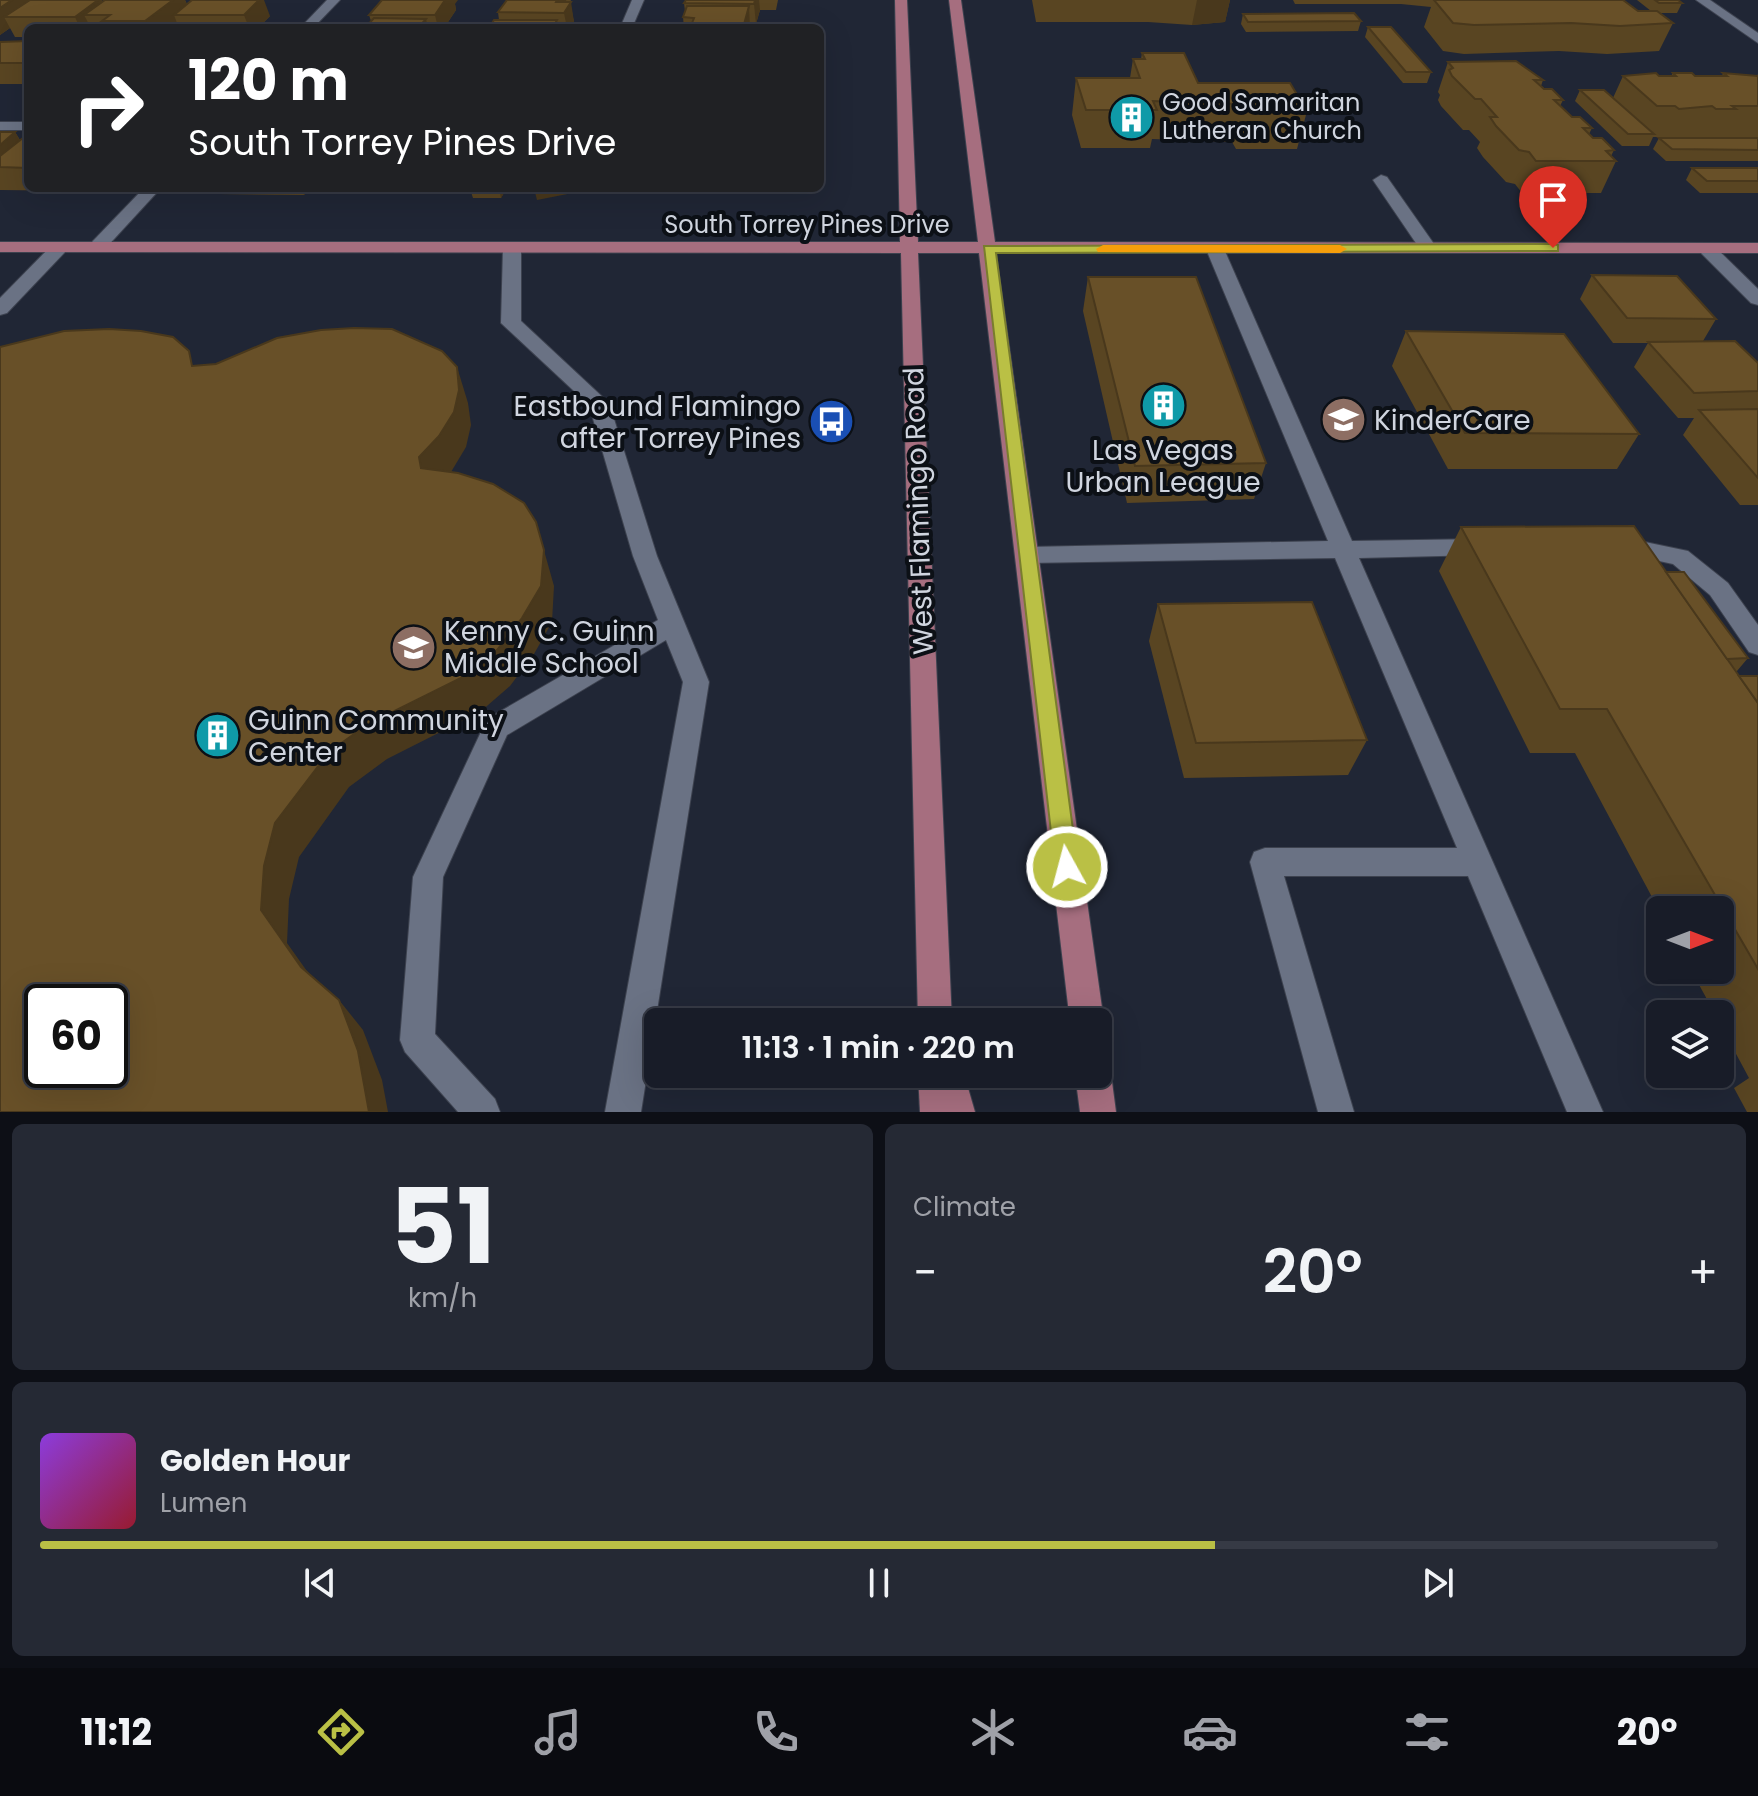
<!DOCTYPE html>
<html lang="en">
<head>
<meta charset="utf-8">
<style>
	body { margin:0; font-family:Poppins,sans-serif; background:#252934; color:#f1f3f6; height:100vh; display:flex; flex-direction:column; font-size:30px; white-space:nowrap }
	* { box-sizing:border-box; margin:0 }
	p { font-size:26px; color:#9fa1a8 }
	.icon { flex:none; width:44px; height:44px; fill:none; stroke:currentColor; stroke-width:2; stroke-linecap:round; stroke-linejoin:round }
	.map { position:relative; height:1112px; overflow:hidden }
	.drawer { display:flex; flex-direction:column; gap:12px; padding:12px; background:#0d0f16; flex:1 }
	.drawer>* { flex:none }
	.top-card { position:absolute; left:24px; top:24px; width:800px; height:168px; border-radius:12px; box-shadow:0 8px 32px #0002,0 0 0 2px #363a45; background:#202124; color:#fff; overflow:hidden }
	.needle { width:52px; rotate:90deg }
	.controls { position:absolute; left:1646px; top:896px; display:grid; gap:16px }
	.controls a { display:grid; place-items:center; width:88px; height:88px; border-radius:12px; background:#181c28; box-shadow:0 8px 32px #0002,0 0 0 2px #363a45; font-size:40px }
	.speed { position:absolute; left:24px; top:984px; display:flex; gap:16px; font-size:40px; font-weight:700; text-align:center }
	.speed>* { display:grid; place-content:center; width:104px; height:104px; border-radius:50%; background:#181c28; box-shadow:0 8px 32px #0002,0 0 0 2px #363a45; line-height:1 }
	.speed .limit { border:4px solid #111; border-radius:12px; background:#fff; color:#111 }
	.pin { position:absolute; display:grid; place-items:center; width:68px; height:68px; color:#fff; margin:-82px -34px; border-radius:50% 50% 50% 0; rotate:-45deg; box-shadow:0 0 8px #0007 }
	.pin .icon { rotate:45deg }
	.me { position:absolute; width:88px; margin:-44px; rotate:353deg; stroke-linejoin:round; filter:drop-shadow(0 0 6px #0008) }
	.turn { display:flex; align-items:center; gap:28px; height:168px; padding:0 32px; font-size:36px }
	.turn .icon { width:104px; height:104px; stroke-width:2.5 }
	.turn b { display:block; font-size:56px; line-height:68px }
	.big { font-size:60px; font-weight:600; line-height:1.1 }
	.drawer .tile { flex:1; display:flex; flex-direction:column; justify-content:center; gap:12px; min-width:0; padding:0 28px; border-radius:12px; background:#252934 }
	.drawer .dial { align-items:center; gap:0 }
	.dial b { font-size:104px; line-height:1 }
	.song { display:flex; align-items:center; gap:24px }
	.cover { width:96px; height:96px; border-radius:12px; background:linear-gradient(135deg,hsl(270 70% 55%),hsl(350 70% 35%)) }
	.played { height:8px; border-radius:4px; background:linear-gradient(90deg,#bac045 70%,#363a45 70%) }
	.keys { display:flex; justify-content:space-around; direction:ltr }
	.heat { display:flex; justify-content:space-between; align-items:center; font-size:44px; direction:ltr }
	.drawer .tiles { flex:1; display:grid; gap:12px; grid-template-columns:1fr 1fr }
	.tile:last-child { grid-column:span 2 }
	.trip { position:absolute; left:644px; top:1008px; width:468px; height:80px; border-radius:12px; background:#181c28; box-shadow:0 8px 32px #0002,0 0 0 2px #363a45; font-weight:600; line-height:80px; text-align:center }
	.dock { display:flex; height:128px; justify-content:space-around; align-items:center; background:#0a0b10; color:#9fa1a8 }
	.dock .icon { width:56px; height:56px }
	.dock .on { color:#bac045 }
	.dock b { font-size:36px; color:#f1f3f6 }
	.map>svg:first-child { display:block }
	.lines { fill:none; stroke-linecap:round; stroke-linejoin:round }
	.minor-casing { stroke:#3d424f; stroke-width:2 }
	.major-casing { stroke:#3d424f; stroke-width:2 }
	.minor { fill:#6a7284; fill-rule:evenodd }
	.major { fill:#a66e7f; fill-rule:evenodd }
	.wall { fill:#594522; fill-rule:evenodd }
	.shaded-wall { fill:#49381c }
	.building { fill:#685028; stroke:#49381c; stroke-width:2; fill-rule:evenodd }
	.route { fill:#bac045; stroke:#797d2d; stroke-width:2 }
	.slow { fill:#f59e0b }
	.labels { text-anchor:middle; stroke-width:8; stroke-linejoin:round; paint-order:stroke }
	.far-poi-label { font-size:24px; fill:#d0d5df; stroke:#0c1016; text-anchor:start }
	.far-street-label { font-size:24px; fill:#d0d5df; stroke:#0c1016 }
	.poi-label { font-size:28px; fill:#d0d5df; stroke:#0c1016; text-anchor:start }
	.street-label { font-size:28px; fill:#d0d5df; stroke:#0c1016 }
</style>
</head>
<body>
<div class="map">
<svg width="1758" height="1112" viewBox="0 0 1758 1112">
	<rect width="100%" height="100%" fill="#202635"/>
	<g class="lines">
		<defs>
			<g id="minor">
				<path d="M327 0H340L313 28H300Z"/>
				<path d="M632 0H644L632 28H620Z"/>
				<path d="M1696 0H1710L1758 33V43Z"/>
				<rect x="0" y="122" width="28" height="8"/>
				<path d="M1381 175 1387 177 1434 244 1437 248 1434 252H1422L1373 180Z"/>
				<path d="M144 188H161L103 251H91L88 247 91 243Z"/>
				<path d="M60 242 69 247 66 251 7 313 0 315V298L54 243Z"/>
				<path d="M512 243 521 248V321L609 403 657 556 709 682 641 1112H605L683 682 666 640 507 735 443 877 435 1034 495 1099 500 1112H458L405 1052 400 1040 413 877 487 719 658 620 633 556 589 405 501 323 503 248Z"/>
				<path d="M1706 243 1712 244 1758 289V305L1751 303 1700 252 1697 248 1700 244Z"/>
				<path d="M1215 244 1224 249 1352 541 1481 539 1489 541 1493 547 1489 553 1481 555 1359 558 1603 1112H1567L1468 876H1284L1354 1112H1318L1250 862 1254 852 1265 848H1457L1335 558 1027 563 1019 561 1015 555 1019 549 1027 547 1328 541 1206 249Z"/>
				<path d="M1621 537 1688 551 1728 583 1758 625V655L1749 652 1710 595 1673 564 1613 551 1609 545 1613 539Z"/>
			</g>
			<g id="major">
				<path d="M895 0H907L918 242H978L949 0H961L995 242 1758 243V253H996L1104 1022 1098 1034V1022H1070L979 253H918L952 1022H918L901 253 0 252V242H900Z"/>
				<path d="M1098 1059 1105 1062 1111 1074 1116 1112H1080L1075 1074H1098Z"/>
				<path d="M918 1074H964L975 1112H920Z"/>
			</g>
		</defs>
		<use href="#minor" class="minor-casing"/>
		<use href="#major" class="major-casing"/>
		<use href="#minor" class="minor"/>
		<use href="#major" class="major"/>
	</g>
	<g class="wall">
		<path d="M0 0 103 2 105 0H185L187 4 270 16 258 28H179L177 23 170 28H28V37H15L10 28 0 35Z"/>
		<path d="M507 0H571L570 2 574 22 571 28H489L499 20 498 12Z"/>
		<path d="M686 0H778L776 10H760L756 24H751L750 28H684L683 17 685 11 684 3Z"/>
		<path d="M1032 0H1230L1225 22 1192 25 1148 22H1036Z"/>
		<path d="M1293 0H1623L1638 11H1651L1637 0H1678L1682 3 1677 13H1660L1673 23 1659 51 1607 54 1559 51 1464 54 1443 51 1424 27 1431 7 1401 4H1295Z"/>
		<path d="M455 4 456 10 444 28H365L371 21 369 15Z"/>
		<path d="M1243 14 1361 21 1358 31 1246 32 1241 24Z"/>
		<path d="M1368 27 1431 72 1427 83H1403L1365 37Z"/>
		<path d="M28 41V84H0V42Z"/>
		<path d="M1142 53 1198 83 1307 111 1297 149H1236L1232 142 1152 139 1150 148H1081L1072 115 1076 78H1130L1133 59H1141Z"/>
		<path d="M1448 62 1543 80 1541 86 1563 100 1560 106 1572 117 1592 128 1589 134 1593 138 1614 150 1611 156 1616 161 1601 193H1522L1515 184 1506 182 1483 157 1477 148 1480 142 1469 130H1463L1441 106 1438 100 1440 95 1438 92Z"/>
		<path d="M1673 73 1695 76H1722L1723 73 1757 76 1758 74V161H1666L1653 149 1659 138H1661L1660 137H1653L1649 146H1622L1575 101 1580 90 1613 98 1623 76H1671ZM1721 137H1750L1751 138H1721Z"/>
		<path d="M0 132H15L20 140 28 134V188H89L87 191 0 190Z"/>
		<path d="M1692 168H1758V193H1700L1686 180Z"/>
		<path d="M216 188H310L304 195 219 194Z"/>
		<path d="M315 188H401L399 192H316Z"/>
		<path d="M417 188H507L501 198H473L471 192H418Z"/>
		<path d="M1592 275 1716 319 1703 341 1758 363V505H1740L1683 435 1694 418H1678L1634 367 1648 343H1613L1580 299Z"/>
		<path d="M1088 277 1266 463 1254 499 1127 503 1083 311Z"/>
		<path d="M1406 331 1639 434 1617 469H1448L1392 366Z"/>
		<path d="M1461 527 1666 572 1748 658 1737 671H1736L1739 676H1758V1112H1747L1734 1088 1749 1078 1720 1024V1014H1715L1691 970H1720V910H1660V912L1575 753H1530L1439 571Z"/>
		<path d="M1158 604 1367 740 1348 775 1184 778 1149 641Z"/>
	</g>
	<g class="shaded-wall">
		<path d="M12 0H28L34 12 4 17 10 28 0 35V8Z"/>
		<path d="M98 0H102L109 15H84L91 28H80L75 17Z"/>
		<path d="M173 0H185L190 12 174 15 177 23 170 28H148L145 21Z"/>
		<path d="M259 0H264L270 16 258 28H249L244 15Z"/>
		<path d="M445 0H458L455 4 456 10 444 28H438L435 15Z"/>
		<path d="M557 0H566L568 7 571 2 574 22 571 28H567L564 13 556 2Z"/>
		<path d="M755 0H759L760 10 756 24 754 4Z"/>
		<path d="M1197 0H1230L1225 22 1192 25Z"/>
		<path d="M749 6 750 28H743Z"/>
		<path d="M426 19 428 28H418Z"/>
		<path d="M15 132 28 154 0 167V145Z"/>
		<path d="M302 188H310L304 195Z"/>
		<path d="M499 188H507L501 198Z"/>
		<path d="M534 188H598L537 200Z"/>
		<path d="M457 367 468 403 471 425 466 447 451 472 421 468 419 457Z"/>
		<path d="M536 522 554 586 552 622 534 654 510 686 480 712 387 759 349 787 299 857 289 899 287 943 326 998 301 967 261 910 264 866 275 823 329 752Z"/>
		<path d="M339 1000 363 1030 382 1080 388 1112H369Z"/>
	</g>
	<g class="building">
		<path d="M0 0H12L0 8Z"/>
		<path d="M30 0H98L75 17H4Z"/>
		<path d="M105 0H173L145 21H102L110 15H84Z"/>
		<path d="M192 0H259L244 15H174Z"/>
		<path d="M382 0H445L435 15H369Z"/>
		<path d="M507 0H557L556 2H571L564 13 498 12Z"/>
		<path d="M686 0H755L754 4 684 3Z"/>
		<path d="M1434 0H1623L1638 11H1657L1673 23 1620 26 1571 23 1474 25 1453 23Z"/>
		<path d="M1655 0H1678L1682 3H1659Z"/>
		<path d="M687 6H749L743 28H690L694 18 683 17Z"/>
		<path d="M1354 13 1361 21 1248 22 1243 14Z"/>
		<path d="M374 18 426 19 418 28H365Z"/>
		<path d="M494 20H557L553 28H489Z"/>
		<path d="M1368 27H1391L1431 72H1406Z"/>
		<path d="M28 41V60L25 63H0V42Z"/>
		<path d="M1142 53H1184L1198 83H1290L1307 111H1244L1241 104 1153 101 1157 110H1086L1076 78H1140L1133 59H1145Z"/>
		<path d="M1516 61 1543 80H1534L1544 89H1552L1563 100H1554L1572 117H1580L1592 128H1583L1593 138H1602L1614 150 1606 151 1616 161H1536L1529 152 1519 150 1496 126 1490 117H1497L1481 99H1475L1452 76 1449 70 1453 68 1448 62Z"/>
		<path d="M1656 73 1659 76H1676L1673 73H1692L1695 76H1727L1723 73 1758 76V106H1732L1736 109H1716L1712 106 1679 109 1675 106H1657L1623 76Z"/>
		<path d="M1580 90H1604L1654 134H1628Z"/>
		<path d="M0 132H15L0 145Z"/>
		<path d="M28 134V168L0 167V156Z"/>
		<path d="M1659 138H1758V150L1672 149Z"/>
		<path d="M1692 168H1758V181H1707Z"/>
		<path d="M1592 275 1677 276 1716 319 1627 318Z"/>
		<path d="M1088 277H1196L1266 463 1135 466Z"/>
		<path d="M354 328 392 329 442 351 457 367 459 390 454 412 439 436 419 457 421 468 458 473 493 484 524 503 536 522 544 550 541 586 522 618 497 650 465 676 368 724 329 752 275 823 264 866 261 910 301 967 339 1000 358 1051 369 1112H0V347L64 331 109 329 141 331 173 337 189 351 192 366 216 364 277 338 321 330ZM42 1002H110V1070H42Z"/>
		<path d="M1406 331 1564 334 1639 434 1465 433Z"/>
		<path d="M1735 341 1758 363V391L1694 393 1648 342Z"/>
		<path d="M1758 409V478L1699 410Z"/>
		<path d="M1634 526 1758 703V969L1607 709H1560L1461 527Z"/>
		<path d="M1666 572H1684L1748 658 1727 659Z"/>
		<path d="M1312 602 1367 740 1196 743 1158 604Z"/>
		<path d="M1739 676H1758V703Z"/>
	</g>
	<path class="route" d="M1553 244 1558 245V251L996 253 1078 867 1075 874 1067 877 1059 874 1055 867 984 246Z"/>
	<path class="slow" d="M1103 245H1340L1347 249 1340 253 1098 252 1096 249Z"/>
	<defs>
		<symbol id="building-disc" viewBox="-11 -11 22 22"><circle r="9.5" fill="#0f9aa8" stroke="#0c1016"/><path d="M-4-6H4V6H1V3H-1V6H-4ZM-2.5-4.3h1.7v1.8h-1.7ZM.8-4.3h1.7v1.8H.8ZM-2.5-1h1.7V.8h-1.7ZM.8-1h1.7V.8H.8Z" fill="#fff"/></symbol>
		<symbol id="school-disc" viewBox="-11 -11 22 22"><circle r="9.5" fill="#8d6e63" stroke="#0c1016"/><path d="M0-5L7-2L0 1L-7-2ZM-4 1L0 2.5L4 1V4Q0 6-4 4Z" fill="#fff"/></symbol>
		<symbol id="bus-disc" viewBox="-11 -11 22 22"><circle r="9.5" fill="#1a4fb4" stroke="#0c1016"/><path d="M-5-6H5V4H4V6H2V4H-2V6H-4V4H-5ZM-3.5-4V0h7V-4ZM-3.5 1.2v1.5H-2V1.2ZM2 1.2v1.5H3.5V1.2Z" fill="#fff"/></symbol>
	</defs>
	<g fill-rule="evenodd">
		<use href="#building-disc" x="1106" y="92" width="51" height="51"/>
		<use href="#building-disc" x="1138" y="380" width="51" height="51"/>
		<use href="#school-disc" x="1318" y="394" width="51" height="51"/>
		<use href="#bus-disc" x="806" y="396" width="51" height="51"/>
		<use href="#school-disc" x="388" y="622" width="51" height="51"/>
		<use href="#building-disc" x="192" y="710" width="51" height="51"/>
	</g>
	<g class="labels">
		<g class="far-poi-label">
			<text x="1162" y="111">Good Samaritan<tspan x="1162" dy="28">Lutheran Church</tspan></text>
		</g>
		<g class="far-street-label">
			<text x="807" y="233">South Torrey Pines Drive</text>
		</g>
		<g class="poi-label">
			<text x="801" y="416" text-anchor="end">Eastbound Flamingo<tspan x="801" dy="32">after Torrey Pines</tspan></text>
			<text x="1374" y="430">KinderCare</text>
			<text x="1163" y="460" text-anchor="middle">Las Vegas<tspan x="1163" dy="32">Urban League</tspan></text>
			<text x="444" y="641">Kenny C. Guinn<tspan x="444" dy="32">Middle School</tspan></text>
			<text x="248" y="730">Guinn Community<tspan x="248" dy="32">Center</tspan></text>
		</g>
		<g class="street-label">
			<text transform="translate(918 511) rotate(-92)" y="10">West Flamingo Road</text>
		</g>
	</g>
</svg>
<div class="controls">
<a><svg class="needle" viewBox="-14 -14 28 28"><path d="M0-13l5 13h-10z" fill="#e53935"/><path d="M0 13l5-13h-10z" fill="#9fa1a8"/></svg></a>
<a><svg class="icon" aria-label="layers" viewBox="0 0 24 24"><path d="M12 4l9 5-9 5-9-5zM3 14l9 5 9-5"/></svg></a>
</div>
<div class="speed"><div class="limit">60</div></div>
<div class="pin" style="left:1553px;top:248px;background:#d93025"><svg class="icon" aria-label="arrive" viewBox="0 0 24 24"><path d="M6 21V4h12l-3 4 3 4H6"/></svg></div>
<svg class="me" style="left:1067px;top:867px" viewBox="-20 -20 40 40"><circle r="17" fill="#bac045" stroke="#fff" stroke-width="3"/><path d="M0-11L8 9 0 5-8 9z" fill="#fff"/></svg>
<div class="trip">11:13 · 1 min · 220 m</div>
<div class="top-card">
<div class="turn"><svg class="icon" aria-label="right" viewBox="0 0 24 24"><path d="M7 20v-9h11M14 6l5 5-5 5"/></svg><div><b>120 m</b>South Torrey Pines Drive</div></div>
</div>
</div>
<section class="drawer">
<div class="tiles">
<div class="tile dial"><b>51</b><p>km/h</p></div>
<div class="tile"><p>Climate</p>
<div class="heat"><a>−</a><b class="big">20°</b><a>+</a></div>
</div>
<div class="tile">
<div class="song"><i class="cover"></i><div><b>Golden Hour</b><p>Lumen</p></div></div>
<div class="played"></div>
<div class="keys"><svg class="icon" aria-label="previous" viewBox="0 0 24 24"><path d="M18 5L8 12l10 7zM5 5v14"/></svg><svg class="icon" aria-label="pause" viewBox="0 0 24 24"><path d="M8 5v14M16 5v14"/></svg><svg class="icon" aria-label="next" viewBox="0 0 24 24"><path d="M6 5l10 7-10 7zM19 5v14"/></svg></div>
</div>
</div>
</section>
<nav class="dock">
<b>11:12</b>
<svg class="icon on" aria-label="directions" viewBox="0 0 24 24"><path d="M12 3l9 9-9 9-9-9zM9 14v-3h6M13 9l2 2-2 2"/></svg>
<svg class="icon" aria-label="music" viewBox="0 0 24 24"><path d="M9 18V5l10-2v13"/><circle cx="6" cy="18" r="3"/><circle cx="16" cy="16" r="3"/></svg>
<svg class="icon" aria-label="phone" viewBox="0 0 24 24"><path d="M5 4h4l2 5-3 2q2 4 5 5l2-3 5 2v4C11 20 4 13 5 4z"/></svg>
<svg class="icon" aria-label="climate" viewBox="0 0 24 24"><path d="M12 3v18M4 7l16 10M4 17L20 7"/></svg>
<svg class="icon" aria-label="car" viewBox="0 0 24 24"><path d="M5 17H2v-5l4-1 3-4h7l3 4 3 1v5h-3M9 17h6M6 11h13"/><circle cx="7" cy="17" r="2"/><circle cx="17" cy="17" r="2"/></svg>
<svg class="icon" aria-label="filters" viewBox="0 0 24 24"><path d="M4 7h16M4 17h16"/><circle cx="9" cy="7" r="2"/><circle cx="15" cy="17" r="2"/></svg>
<b>20°</b>
</nav>
</body>
</html>
